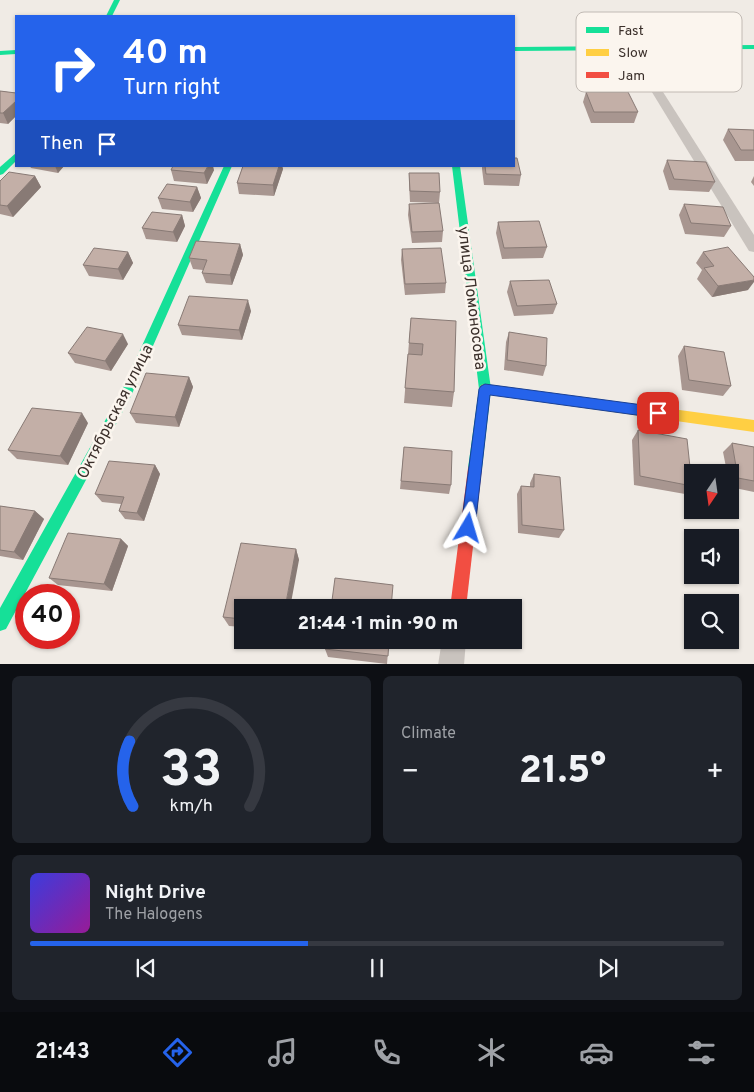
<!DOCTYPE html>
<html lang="en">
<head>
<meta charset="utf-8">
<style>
	body { margin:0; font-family:Overpass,sans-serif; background:#20242c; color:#f1f3f6; height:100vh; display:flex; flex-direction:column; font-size:19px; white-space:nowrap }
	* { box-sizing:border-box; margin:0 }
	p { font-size:16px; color:#9ea1a6 }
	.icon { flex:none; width:28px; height:28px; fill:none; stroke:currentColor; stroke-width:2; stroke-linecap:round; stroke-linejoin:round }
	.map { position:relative; height:664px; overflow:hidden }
	.panel { display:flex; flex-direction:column; gap:12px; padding:12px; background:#0d0f14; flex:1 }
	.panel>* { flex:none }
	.banner { position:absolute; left:15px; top:15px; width:500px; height:152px; border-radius:0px; box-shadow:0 1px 4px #0004; background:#2563eb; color:#fff; overflow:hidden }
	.needle { width:32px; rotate:193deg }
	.tools { position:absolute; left:684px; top:464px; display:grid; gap:10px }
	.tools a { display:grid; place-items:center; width:55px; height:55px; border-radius:0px; background:#171b24; box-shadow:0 1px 4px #0004; font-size:25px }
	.speed { position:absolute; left:15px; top:584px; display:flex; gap:10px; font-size:25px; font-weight:700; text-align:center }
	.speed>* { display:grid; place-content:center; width:65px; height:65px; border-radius:50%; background:#171b24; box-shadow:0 1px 4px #0004; line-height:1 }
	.speed .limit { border:8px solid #d22; background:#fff; color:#111 }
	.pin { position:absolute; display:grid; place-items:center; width:42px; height:42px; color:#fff; margin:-21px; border-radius:10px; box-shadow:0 2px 8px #0006 }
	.me { position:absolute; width:55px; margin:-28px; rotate:7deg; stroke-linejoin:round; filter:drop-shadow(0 0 4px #0008) }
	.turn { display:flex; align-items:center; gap:18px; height:105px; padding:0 25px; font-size:22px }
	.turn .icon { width:65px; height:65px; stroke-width:2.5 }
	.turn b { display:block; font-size:35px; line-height:42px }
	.then { display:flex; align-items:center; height:48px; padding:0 25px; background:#0003; gap:10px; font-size:19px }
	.big { font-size:38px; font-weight:800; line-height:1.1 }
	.panel .widget { flex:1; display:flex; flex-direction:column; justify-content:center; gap:8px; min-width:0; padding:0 18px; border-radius:8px; background:#20242c }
	.panel .dial { align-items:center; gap:0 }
	.dial svg { height:130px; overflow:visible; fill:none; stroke:#363941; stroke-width:7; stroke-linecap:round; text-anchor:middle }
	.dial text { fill:#f1f3f6; stroke:none }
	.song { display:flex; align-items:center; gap:15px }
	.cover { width:60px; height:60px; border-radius:8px; background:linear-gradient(135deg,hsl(240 70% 55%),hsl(300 70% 35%)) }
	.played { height:5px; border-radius:2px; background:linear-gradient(90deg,#2563eb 40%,#363941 40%) }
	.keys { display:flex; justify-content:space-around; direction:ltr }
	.heat { display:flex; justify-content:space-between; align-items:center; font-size:28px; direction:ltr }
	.panel .tiles { flex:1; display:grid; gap:12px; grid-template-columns:1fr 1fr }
	.widget:last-child { grid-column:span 2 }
	.trip { position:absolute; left:234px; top:599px; width:288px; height:50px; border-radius:0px; background:#171b24; box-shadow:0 1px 4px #0004; font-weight:800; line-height:50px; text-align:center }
	.tab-bar { display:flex; height:80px; justify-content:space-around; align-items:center; background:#090b0e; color:#9ea1a6 }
	.tab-bar .icon { width:35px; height:35px }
	.tab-bar .on { color:#2563eb }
	.tab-bar b { font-size:22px; color:#f1f3f6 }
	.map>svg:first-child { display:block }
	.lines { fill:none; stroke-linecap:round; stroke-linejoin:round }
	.street { fill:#c9c3be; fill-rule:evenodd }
	.fast { fill:#16e098; fill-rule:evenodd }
	.slow { fill:#ffcf43; fill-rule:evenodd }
	.jam { fill:#f24e42; fill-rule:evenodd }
	.wall { fill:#a89690 }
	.shaded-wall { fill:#887a75 }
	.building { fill:#c3afa7; stroke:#887a75 }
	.route { fill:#2563eb; stroke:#184099 }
	.labels { text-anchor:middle; stroke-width:5; stroke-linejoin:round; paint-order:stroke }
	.street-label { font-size:16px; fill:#3b302b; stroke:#fbf5ee }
	.key { fill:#fbf5ee; stroke:#c1bab4; stroke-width:1 }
	.key-label { font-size:14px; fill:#3b302b }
</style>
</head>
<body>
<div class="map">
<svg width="754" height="665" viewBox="0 0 754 665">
	<rect width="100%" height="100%" fill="#f0ebe5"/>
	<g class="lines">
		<g class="street">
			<path d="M630 45 635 48 754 235V252L749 251 625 48Z"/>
			<path d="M442 640H466L464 665H438Z"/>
		</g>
		<g class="fast">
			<path d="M114 0H120L112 16H106Z"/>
			<path d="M754 45V49L514 51V47Z"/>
			<path d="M16 50V54L0 55V51Z"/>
			<path d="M16 153V161L3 174 0 175V167Z"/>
			<path d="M224 166H232L131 396 6 629 0 631V608L120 394Z"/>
			<path d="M452 166H460L491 389 482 468 480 472 475 474 470 472 468 468 479 389Z"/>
		</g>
		<path class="slow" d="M485 384 754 420V432L485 394 481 393 479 389 481 385Z"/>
		<path class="jam" d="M475 462 480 464 482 468 466 608H450L468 468 470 464Z"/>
	</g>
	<g class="wall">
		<path d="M0 91 16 93V116L8 124 0 123Z"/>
		<path d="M586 92 638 112 634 123H591L583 102Z"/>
		<path d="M728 129 754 130V161H735L723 140Z"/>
		<path d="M667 160 715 182 709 192 669 190 663 171Z"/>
		<path d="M30 166H64L58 173 31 168Z"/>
		<path d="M243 166H282L283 169 274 196 239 194 237 183Z"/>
		<path d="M482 166H514L521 175 519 186 484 185 482 169Z"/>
		<path d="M171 170H214L207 184 174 181Z"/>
		<path d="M409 173 440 192 439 203 410 202 409 184Z"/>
		<path d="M35 176 41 187 13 217 0 214V181Z"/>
		<path d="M754 176V186L751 182Z"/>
		<path d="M197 187 201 198 193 212 162 209 158 198Z"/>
		<path d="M409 204 443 231 442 242 412 243 408 215Z"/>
		<path d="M684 204 731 226 724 237 685 234 679 215Z"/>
		<path d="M182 215 185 226 177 242 146 239 142 228Z"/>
		<path d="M498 222 547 247 543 258 502 259 496 233Z"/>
		<path d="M240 244 243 255 232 285 206 283 202 273 203 270 193 269 189 258Z"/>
		<path d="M402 249 446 283 445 293 405 295 401 260Z"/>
		<path d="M128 252 133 263 123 280 89 276 83 265Z"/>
		<path d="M703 252 748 290 712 297 697 279 702 270 696 263Z"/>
		<path d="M510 281 557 304 553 314 514 316 507 292Z"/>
		<path d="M251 311 242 340 182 335 178 325Z"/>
		<path d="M411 318 454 392 452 407 404 403Z"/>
		<path d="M509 332 546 366 543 376 504 370 506 342Z"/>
		<path d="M128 344 111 371 75 363 68 353Z"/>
		<path d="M684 346 731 386 723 396 682 390 678 356Z"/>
		<path d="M189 377 193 387 179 427 136 423 130 413Z"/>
		<path d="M88 423 68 465 17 459 8 450Z"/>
		<path d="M638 430 692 483V486L685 494 634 485 632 440Z"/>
		<path d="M732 443 754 447V492L730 487V472H727L723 452Z"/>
		<path d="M404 447 451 485 449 494 400 489Z"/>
		<path d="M155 465 160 474 144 521 125 519 119 511 121 504 102 502 95 494Z"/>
		<path d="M534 474 564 530 559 538 518 533 517 494 521 486 530 487V483Z"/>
		<path d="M0 506 35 511 44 519 23 560 0 556Z"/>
		<path d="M121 539 128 546 112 591 58 585 49 578Z"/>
		<path d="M296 549 299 560 242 608V627L229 626 223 617Z"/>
		<path d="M389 640 387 664 328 657 325 649Z"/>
	</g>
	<g class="shaded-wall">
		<path d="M16 101V116L8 124 3 113Z"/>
		<path d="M55 166H64L58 173Z"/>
		<path d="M208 166H213L214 170 207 184 204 173Z"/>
		<path d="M279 166H282L283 169 274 196 273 185Z"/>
		<path d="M35 176 41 187 13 217 7 206Z"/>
		<path d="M197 187 201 198 193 212 190 202Z"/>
		<path d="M182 215 185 226 177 242 173 232Z"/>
		<path d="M240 244 243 255 232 285 230 275Z"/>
		<path d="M128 252 133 263 123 280 118 269Z"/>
		<path d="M754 280V282L748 290 712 297 718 286Z"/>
		<path d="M248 300 251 311 242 340 239 330Z"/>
		<path d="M123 334 128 344 111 371 105 361Z"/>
		<path d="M189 377 193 387 179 427 175 417Z"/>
		<path d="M82 413 88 423 68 465 60 456Z"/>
		<path d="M155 465 160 474 144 521 137 513Z"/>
		<path d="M35 511 44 519 23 560 14 552Z"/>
		<path d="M121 539 128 546 112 591 104 584Z"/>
		<path d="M296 549 299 560 290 608H285Z"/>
	</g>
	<g class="building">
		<path d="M0 91 16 93V101L3 113H0Z"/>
		<path d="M586 92H628L638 112H594Z"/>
		<path d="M728 129 754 130V150H741Z"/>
		<path d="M514 158H517L521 175 486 174 485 166H514Z"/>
		<path d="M667 160 706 162 715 182 674 179Z"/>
		<path d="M173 166H208L204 173 171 170Z"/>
		<path d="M243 166H279L273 185 237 183Z"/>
		<path d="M9 172 35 176 7 206 0 205V181Z"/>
		<path d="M409 173H439L440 192 410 191Z"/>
		<path d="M167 184 197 187 190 202 158 198Z"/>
		<path d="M439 203 443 231 412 232 409 204Z"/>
		<path d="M684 204 723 207 731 226 691 223Z"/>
		<path d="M152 212 182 215 173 232 142 228Z"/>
		<path d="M539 221 547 247 504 248 498 222Z"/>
		<path d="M196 241 240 244 230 275 202 273 207 260 189 258Z"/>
		<path d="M728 247 754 277V280L718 286 704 268 714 266 703 252Z"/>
		<path d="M94 248 128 252 118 269 83 265Z"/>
		<path d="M441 248 446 283 405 284 402 249Z"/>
		<path d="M549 280 557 304 517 306 510 281Z"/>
		<path d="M189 296 248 300 239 330 178 325Z"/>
		<path d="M411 318 456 321 454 392 405 388 408 354 422 355 423 344 409 343Z"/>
		<path d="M87 327 123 334 105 361 68 353Z"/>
		<path d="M509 332 547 338 546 366 507 360Z"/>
		<path d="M684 346 724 352 731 386 689 380Z"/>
		<path d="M146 373 189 377 175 417 130 413Z"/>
		<path d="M32 408 82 413 60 456 8 450Z"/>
		<path d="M638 430 687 439 692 486 640 476Z"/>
		<path d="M732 443 754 447V481L738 478Z"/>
		<path d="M404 447 452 451 451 485 401 481Z"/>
		<path d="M109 461 155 465 137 513 119 511 124 497 95 494Z"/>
		<path d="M534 474 560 477 564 530 522 525 521 486 534 487Z"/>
		<path d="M0 506 35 511 14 552 0 550Z"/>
		<path d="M68 533 121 539 104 584 49 578Z"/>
		<path d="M241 543 296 549 285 608H242V619L223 617Z"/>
		<path d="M335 578 393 585 391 608H331Z"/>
		<path d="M327 640H389L388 656 325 649Z"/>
	</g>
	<path class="route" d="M485 384 658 407 662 409 664 413 662 417 658 418 490 395 475 528 473 533 468 535 463 533 461 528 479 389 481 386Z"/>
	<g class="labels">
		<g class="street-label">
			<text transform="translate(473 298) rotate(83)" y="6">улица Ломоносова</text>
			<text transform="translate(114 411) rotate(-63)" y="6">Октябрьская улица</text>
		</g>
	</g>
	<rect x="576" y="12" width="166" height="80" rx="8" class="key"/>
	<rect x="586" y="27" width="23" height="6" fill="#16e098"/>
	<rect x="586" y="49" width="23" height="7" fill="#ffcf43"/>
	<rect x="586" y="72" width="23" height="6" fill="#f24e42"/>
	<g class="key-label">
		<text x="618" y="35">Fast</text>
		<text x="618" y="57">Slow</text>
		<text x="618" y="80">Jam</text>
	</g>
</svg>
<div class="tools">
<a><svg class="needle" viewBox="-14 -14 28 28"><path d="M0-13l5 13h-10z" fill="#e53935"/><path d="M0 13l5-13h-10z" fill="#9ea1a6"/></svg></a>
<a><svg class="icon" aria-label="sound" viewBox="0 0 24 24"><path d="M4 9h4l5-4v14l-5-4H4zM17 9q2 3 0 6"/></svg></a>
<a><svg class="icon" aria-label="search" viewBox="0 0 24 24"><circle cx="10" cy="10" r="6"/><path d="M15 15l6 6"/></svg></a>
</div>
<div class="speed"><div class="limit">40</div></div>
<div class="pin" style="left:658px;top:413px;background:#d93025"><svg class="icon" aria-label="arrive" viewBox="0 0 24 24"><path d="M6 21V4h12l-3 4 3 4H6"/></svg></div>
<svg class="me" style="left:468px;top:528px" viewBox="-20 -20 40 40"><path d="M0-17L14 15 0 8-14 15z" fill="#2563eb" stroke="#fff" stroke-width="4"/></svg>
<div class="trip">21:44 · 1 min · 90 m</div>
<div class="banner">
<div class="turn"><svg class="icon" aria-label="right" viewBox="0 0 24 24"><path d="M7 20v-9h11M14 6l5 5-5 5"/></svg><div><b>40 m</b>Turn right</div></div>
<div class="then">Then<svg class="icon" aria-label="arrive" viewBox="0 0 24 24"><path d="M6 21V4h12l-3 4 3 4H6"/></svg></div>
</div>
</div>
<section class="panel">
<div class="tiles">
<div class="widget dial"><svg viewBox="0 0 100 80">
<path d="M14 69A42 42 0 1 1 86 69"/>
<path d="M14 69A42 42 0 0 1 12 29" stroke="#2563eb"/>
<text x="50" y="56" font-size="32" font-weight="700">33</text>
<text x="50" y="72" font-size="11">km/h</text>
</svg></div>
<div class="widget"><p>Climate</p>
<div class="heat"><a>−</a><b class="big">21.5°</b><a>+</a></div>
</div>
<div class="widget">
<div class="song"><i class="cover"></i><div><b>Night Drive</b><p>The Halogens</p></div></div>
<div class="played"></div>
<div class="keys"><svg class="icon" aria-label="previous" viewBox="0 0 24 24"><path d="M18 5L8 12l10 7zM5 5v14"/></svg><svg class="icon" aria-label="pause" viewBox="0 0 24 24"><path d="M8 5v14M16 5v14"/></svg><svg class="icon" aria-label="next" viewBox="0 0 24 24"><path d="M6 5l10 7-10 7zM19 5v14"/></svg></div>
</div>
</div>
</section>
<nav class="tab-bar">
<b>21:43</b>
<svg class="icon on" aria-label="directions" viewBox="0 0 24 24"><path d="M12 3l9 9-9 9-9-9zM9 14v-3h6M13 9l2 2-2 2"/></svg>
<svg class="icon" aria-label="music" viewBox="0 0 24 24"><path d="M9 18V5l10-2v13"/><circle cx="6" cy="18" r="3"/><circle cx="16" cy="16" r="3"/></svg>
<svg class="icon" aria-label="phone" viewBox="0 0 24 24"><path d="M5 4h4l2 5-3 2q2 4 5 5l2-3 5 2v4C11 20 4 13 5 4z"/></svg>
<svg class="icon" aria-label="climate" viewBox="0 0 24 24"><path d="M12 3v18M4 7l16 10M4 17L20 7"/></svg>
<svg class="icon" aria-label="car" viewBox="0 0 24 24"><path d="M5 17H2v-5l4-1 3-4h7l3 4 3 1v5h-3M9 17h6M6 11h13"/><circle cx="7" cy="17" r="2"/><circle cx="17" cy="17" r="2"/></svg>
<svg class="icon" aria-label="filters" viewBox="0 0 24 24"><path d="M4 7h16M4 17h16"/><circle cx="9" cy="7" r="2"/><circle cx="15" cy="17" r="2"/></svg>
</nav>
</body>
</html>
